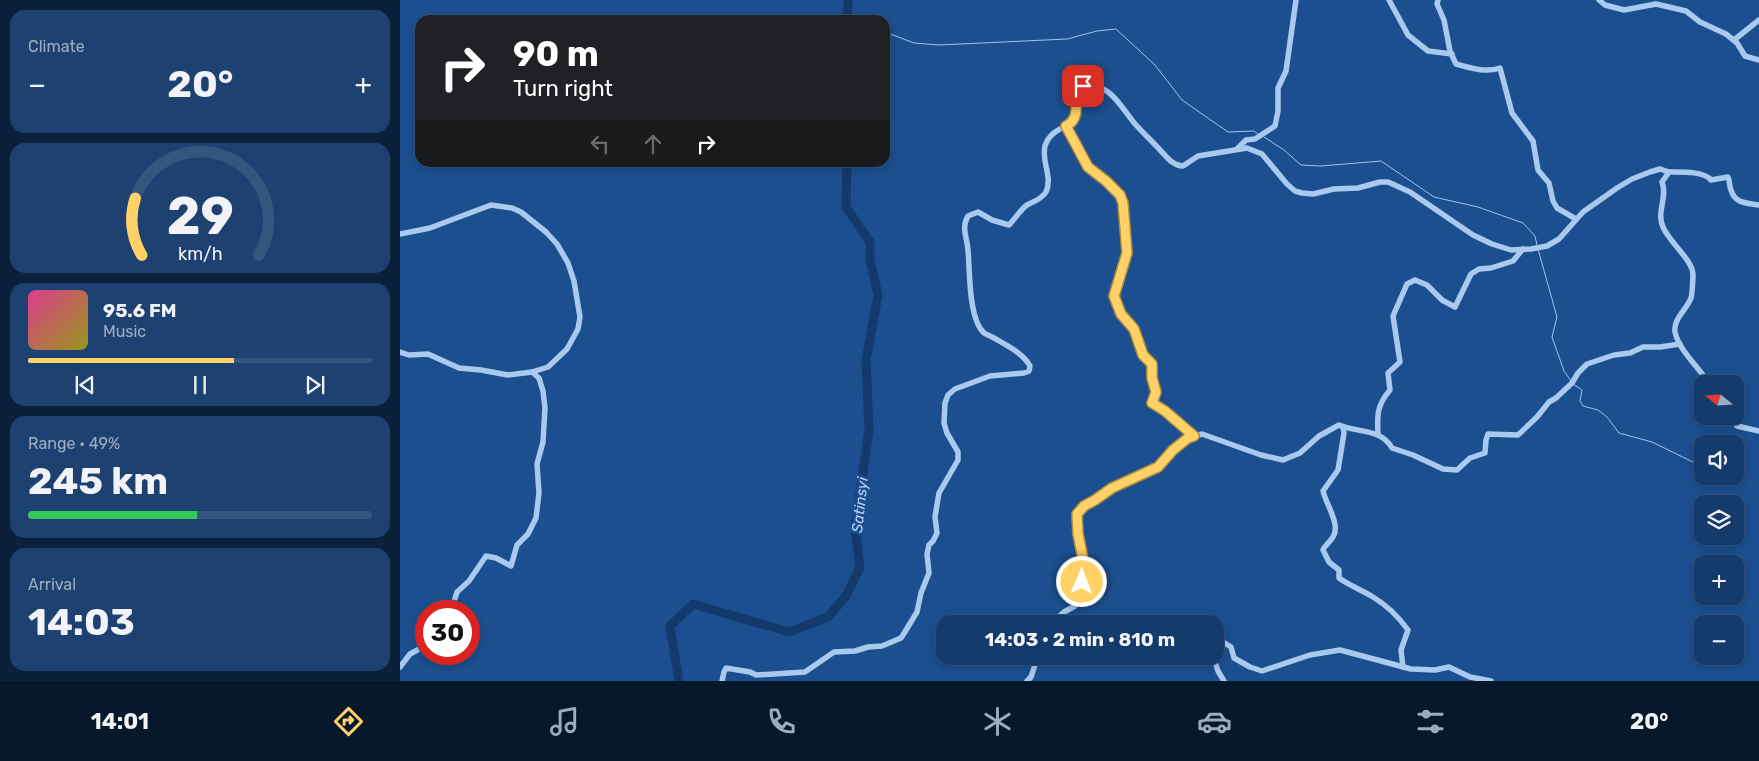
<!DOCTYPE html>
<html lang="en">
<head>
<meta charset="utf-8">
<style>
	body { margin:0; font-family:Rubik,sans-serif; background:#1d4271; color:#f1f3f6; height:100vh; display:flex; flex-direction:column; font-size:19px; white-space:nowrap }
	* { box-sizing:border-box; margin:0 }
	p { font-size:16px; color:#9dadc1 }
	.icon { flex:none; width:28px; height:28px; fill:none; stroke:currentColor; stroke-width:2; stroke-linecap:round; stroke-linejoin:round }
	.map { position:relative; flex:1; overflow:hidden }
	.details { display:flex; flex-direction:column; gap:10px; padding:10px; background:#0b203b; width:400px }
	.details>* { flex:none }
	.hud { position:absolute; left:15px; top:15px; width:475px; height:152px; border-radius:15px; box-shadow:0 2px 8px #0003,0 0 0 1px #33557e; background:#202124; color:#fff; overflow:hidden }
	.needle { width:32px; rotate:288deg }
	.buttons { position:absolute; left:1294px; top:375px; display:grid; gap:10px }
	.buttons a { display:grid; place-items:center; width:50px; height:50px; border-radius:10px; background:#143b6b; box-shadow:0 2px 8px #0003,0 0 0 1px #33557e; font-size:25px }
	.speed { position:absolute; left:15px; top:600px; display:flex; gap:10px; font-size:25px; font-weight:700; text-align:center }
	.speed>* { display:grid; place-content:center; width:65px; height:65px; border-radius:50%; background:#143b6b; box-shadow:0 2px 8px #0003,0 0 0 1px #33557e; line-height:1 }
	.speed .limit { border:8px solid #d22; background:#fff; color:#111 }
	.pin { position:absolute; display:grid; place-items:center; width:42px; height:42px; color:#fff; margin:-21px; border-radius:10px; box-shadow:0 2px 8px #0006 }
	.me { position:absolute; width:55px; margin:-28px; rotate:1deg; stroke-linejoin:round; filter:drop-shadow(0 0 4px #0008) }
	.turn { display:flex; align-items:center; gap:18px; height:105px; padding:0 15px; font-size:22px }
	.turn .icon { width:65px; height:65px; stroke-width:2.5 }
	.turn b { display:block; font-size:35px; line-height:42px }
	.lanes { display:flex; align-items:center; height:48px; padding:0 15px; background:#0003; justify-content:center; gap:25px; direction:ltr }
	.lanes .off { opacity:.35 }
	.big { font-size:38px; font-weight:700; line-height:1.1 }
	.details .tile { flex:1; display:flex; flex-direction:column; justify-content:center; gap:8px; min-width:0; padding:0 18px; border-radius:15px; background:#1d4271 }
	.details .dial { align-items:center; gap:0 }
	.dial svg { height:130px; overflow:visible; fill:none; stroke:#33557e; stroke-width:7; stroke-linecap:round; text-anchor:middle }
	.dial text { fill:#f1f3f6; stroke:none }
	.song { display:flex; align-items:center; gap:15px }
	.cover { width:60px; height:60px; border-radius:8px; background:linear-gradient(135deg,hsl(330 70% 55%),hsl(60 70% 35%)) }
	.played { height:5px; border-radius:2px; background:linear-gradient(90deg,#ffd166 60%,#33557e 60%) }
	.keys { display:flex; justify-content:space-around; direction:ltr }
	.heat { display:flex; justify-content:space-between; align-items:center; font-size:28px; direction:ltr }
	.charge { height:8px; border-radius:4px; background:linear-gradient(90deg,#34c759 49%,#33557e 0) }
	.trip { position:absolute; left:536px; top:615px; width:288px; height:50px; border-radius:15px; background:#143b6b; box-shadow:0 2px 8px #0003,0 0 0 1px #33557e; font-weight:700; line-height:50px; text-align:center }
	.dock { display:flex; height:80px; justify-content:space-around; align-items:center; background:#08182b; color:#9dadc1 }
	.dock .icon { width:35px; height:35px }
	.dock .selected { color:#ffd166 }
	.dock b { font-size:22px; color:#f1f3f6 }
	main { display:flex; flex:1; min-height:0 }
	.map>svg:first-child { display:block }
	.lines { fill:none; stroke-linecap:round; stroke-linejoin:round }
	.stream { stroke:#9cc4f0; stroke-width:1 }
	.river { stroke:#123a6d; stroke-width:9 }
	.minor { stroke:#a9c9ee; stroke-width:5.5 }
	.route-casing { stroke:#a68842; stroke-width:12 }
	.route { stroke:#ffd166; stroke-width:9 }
	.labels { text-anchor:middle; stroke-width:5; stroke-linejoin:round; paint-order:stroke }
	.water-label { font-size:15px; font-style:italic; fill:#b5d3f5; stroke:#1b4f8f }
</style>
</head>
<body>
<main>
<section class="details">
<div class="tile"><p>Climate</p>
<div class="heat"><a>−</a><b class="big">20°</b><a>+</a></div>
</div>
<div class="tile dial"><svg viewBox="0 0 100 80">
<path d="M14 69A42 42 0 1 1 86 69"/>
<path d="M14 69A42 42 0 0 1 10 34" stroke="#ffd166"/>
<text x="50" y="56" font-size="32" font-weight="700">29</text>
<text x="50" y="72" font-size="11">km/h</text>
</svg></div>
<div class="tile">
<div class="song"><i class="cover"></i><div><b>95.6 FM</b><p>Music</p></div></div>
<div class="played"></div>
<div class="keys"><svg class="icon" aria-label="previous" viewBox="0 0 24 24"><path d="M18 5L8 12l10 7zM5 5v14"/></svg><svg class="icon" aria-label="pause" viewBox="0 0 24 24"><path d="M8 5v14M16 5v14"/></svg><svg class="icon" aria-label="next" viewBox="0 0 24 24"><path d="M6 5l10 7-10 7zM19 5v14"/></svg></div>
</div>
<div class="tile"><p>Range · 49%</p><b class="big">245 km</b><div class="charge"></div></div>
<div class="tile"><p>Arrival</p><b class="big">14:03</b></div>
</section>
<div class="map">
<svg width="1359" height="681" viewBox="0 0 1359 681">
	<rect width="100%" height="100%" fill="#1b4f8f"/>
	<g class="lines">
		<g class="stream">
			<path d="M447 18 453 20"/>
			<path d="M485 32 514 43 539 45 667 39 697 31 716 29 755 65 782 100 828 132 854 131 858 134"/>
			<path d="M864 137 884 150 901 165 921 166 981 161 1034 197 1078 207 1123 223 1135 236 1137 245"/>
			<path d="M1138 249 1157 317 1152 337 1164 371 1171 381"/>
			<path d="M1173 384 1182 390 1180 401 1183 406 1198 410 1207 417 1219 433 1252 442 1297 464"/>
		</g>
		<g class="river">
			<path d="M447 20 448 0"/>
			<path d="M279 681 270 626 293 604 389 632 428 617 446 596 460 567 455 529 469 430 466 360 478 295 470 260V242L446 207 447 162"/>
		</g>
		<g class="minor">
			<path d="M989 0 1008 35 1028 51 1052 54"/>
			<path d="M1038 0 1037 4 1044 20 1050 51 1056 64C1071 68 1085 73 1100 68L1112 113 1133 141 1138 170 1149 183 1153 201 1157 208 1176 219"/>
			<path d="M1199 0 1205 5 1224 10 1256 4 1286 11 1300 22 1326 34 1337 43 1345 56 1359 60"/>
			<path d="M1334 40 1359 20"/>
			<path d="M666 126 688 167 706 181 719 195 723 203 727 253 714 296 721 314 734 329 743 355 752 364V378L756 391 753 403 765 411 794 436"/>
			<path d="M837 149 846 140 855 139 875 126 878 111V88L886 71 896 0"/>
			<path d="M1269 172C1281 172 1304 171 1311 180L1328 177C1330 181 1329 186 1331 190 1335 204 1347 203 1359 205"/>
			<path d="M0 234 30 228 91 205 112 208 121 212 146 232 157 244 168 263 174 281 180 317 178 329 167 349 148 367 132 372"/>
			<path d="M0 352 9 355 28 354 59 368 81 370 108 375 132 372 139 378 143 391 145 408 143 442 137 464 139 493 136 518 128 534 117 545 111 566 96 558 86 556 69 581 57 592 51 611"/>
			<path d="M1328 416 1337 426 1359 431"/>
			<path d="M943 427 944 433 938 470 923 491C926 504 941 525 933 537 930 542 925 545 923 550L929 562 939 570V578C950 586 962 590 973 597 988 606 998 616 1008 630L1001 650 1003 667"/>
			<path d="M978 434C977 415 977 405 990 390L988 373 1000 362 993 316 1007 284 1015 280 1027 285 1042 300 1055 307 1071 274 1079 269 1091 268 1113 261 1123 249"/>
			<path d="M650 624 664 612 675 606 683 595V559L678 535 677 514 683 506 695 500 712 488 758 467 773 449 788 438 802 434 861 455 883 460 900 453 919 436 939 425C957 433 981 428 992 448L1013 455 1043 469 1057 470 1070 458 1085 453 1086 440 1088 434 1118 435 1137 417 1149 402 1156 398 1172 383 1178 373 1187 364 1214 355 1230 353 1243 347H1260L1280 344"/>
			<path d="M815 644 823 642 831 647 834 658 850 667 862 671 910 655 940 650 1011 669 1035 670 1049 667 1070 677 1091 681"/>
			<path d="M700 656C713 667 742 662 757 656"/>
			<path d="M813 656 818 671 824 681"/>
			<path d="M0 667 10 654 21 648 26 640"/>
			<path d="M322 681 324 672 326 668 350 672 356 675 405 672 434 652 455 651 468 647 482 646 501 638 503 635 517 612 521 593 529 573 527 554 529 545 533 541 537 533 535 517 539 493 558 460V452L547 433 544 423 545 403 548 395 555 389 590 376 624 373 629 371 630 366C623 353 606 345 594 338 591 336 587 335 584 333 568 318 570 270 568 250 567 237 561 228 568 216L578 212 592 220 609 225C615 219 620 210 627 205 633 202 642 199 646 192 653 177 641 161 645 146 652 126 669 130 675 117 678 110 676 102 676 94L683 86C710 81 721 108 736 125 744 134 753 142 761 151 767 157 773 166 783 166L798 156 847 148 862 154 887 184 895 191 902 193 913 194 934 189 958 188 980 182H988L1010 192 1073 235 1092 244 1111 250 1131 249 1147 246 1159 239 1183 212 1217 188 1232 179 1250 172 1260 169 1269 172 1262 182C1268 197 1256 212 1263 227 1269 242 1293 260 1293 275 1293 278 1292 296 1291 298 1287 309 1273 319 1275 332 1279 351 1300 368 1309 384"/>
			<path d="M627 681 631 677 638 656"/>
		</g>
	</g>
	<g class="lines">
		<defs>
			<path id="route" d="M682 582 683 559 678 534 677 514 684 506 695 500 712 488 758 467 773 450 788 438 794 436 765 411 752 403 756 392 752 378V364L743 355 734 329 721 314 714 296 727 253 723 203 720 195 706 181 688 167 666 126C679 120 676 106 676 94L683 86"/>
		</defs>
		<use href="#route" class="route-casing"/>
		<use href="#route" class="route"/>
	</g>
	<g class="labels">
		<g class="water-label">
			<text transform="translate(460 505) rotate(-84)" y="5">Satinsyi</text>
		</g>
	</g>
</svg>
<div class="buttons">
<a><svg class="needle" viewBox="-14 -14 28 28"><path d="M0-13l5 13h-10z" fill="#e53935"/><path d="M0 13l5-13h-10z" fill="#9dadc1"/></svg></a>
<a><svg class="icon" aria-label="sound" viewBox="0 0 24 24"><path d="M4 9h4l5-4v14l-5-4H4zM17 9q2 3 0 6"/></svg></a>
<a><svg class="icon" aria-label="layers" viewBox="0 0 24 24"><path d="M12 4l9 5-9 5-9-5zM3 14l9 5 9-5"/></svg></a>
<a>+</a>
<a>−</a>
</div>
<div class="speed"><div class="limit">30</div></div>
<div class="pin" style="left:683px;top:86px;background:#d93025"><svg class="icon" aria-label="arrive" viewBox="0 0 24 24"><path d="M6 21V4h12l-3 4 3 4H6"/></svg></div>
<svg class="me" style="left:682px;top:582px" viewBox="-20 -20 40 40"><circle r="17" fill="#ffd166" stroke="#fff" stroke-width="3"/><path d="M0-11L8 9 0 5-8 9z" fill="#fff"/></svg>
<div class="trip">14:03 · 2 min · 810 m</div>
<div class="hud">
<div class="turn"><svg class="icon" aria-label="right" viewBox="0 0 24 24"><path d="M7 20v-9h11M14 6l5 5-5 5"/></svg><div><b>90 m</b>Turn right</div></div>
<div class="lanes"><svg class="icon off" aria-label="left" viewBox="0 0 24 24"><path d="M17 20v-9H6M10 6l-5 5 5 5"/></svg><svg class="icon off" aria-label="ahead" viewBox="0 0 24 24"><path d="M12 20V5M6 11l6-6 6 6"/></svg><svg class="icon" aria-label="right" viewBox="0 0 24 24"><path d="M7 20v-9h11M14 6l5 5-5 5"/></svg></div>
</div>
</div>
</main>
<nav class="dock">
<b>14:01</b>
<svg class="icon selected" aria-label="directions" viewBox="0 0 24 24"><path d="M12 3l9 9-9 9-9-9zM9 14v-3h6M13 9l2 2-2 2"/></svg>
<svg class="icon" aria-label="music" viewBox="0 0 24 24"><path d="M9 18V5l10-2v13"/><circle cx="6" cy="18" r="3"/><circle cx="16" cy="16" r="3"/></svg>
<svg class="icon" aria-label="phone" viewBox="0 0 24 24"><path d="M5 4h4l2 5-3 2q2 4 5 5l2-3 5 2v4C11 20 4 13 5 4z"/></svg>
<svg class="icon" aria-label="climate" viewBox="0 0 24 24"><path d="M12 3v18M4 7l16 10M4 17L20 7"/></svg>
<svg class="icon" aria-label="car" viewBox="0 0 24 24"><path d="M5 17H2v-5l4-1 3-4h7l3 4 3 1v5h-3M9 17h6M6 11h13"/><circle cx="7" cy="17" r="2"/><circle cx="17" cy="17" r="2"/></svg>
<svg class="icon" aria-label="filters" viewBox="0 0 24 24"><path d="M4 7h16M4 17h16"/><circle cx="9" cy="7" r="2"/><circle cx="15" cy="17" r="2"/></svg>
<b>20°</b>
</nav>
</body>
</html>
